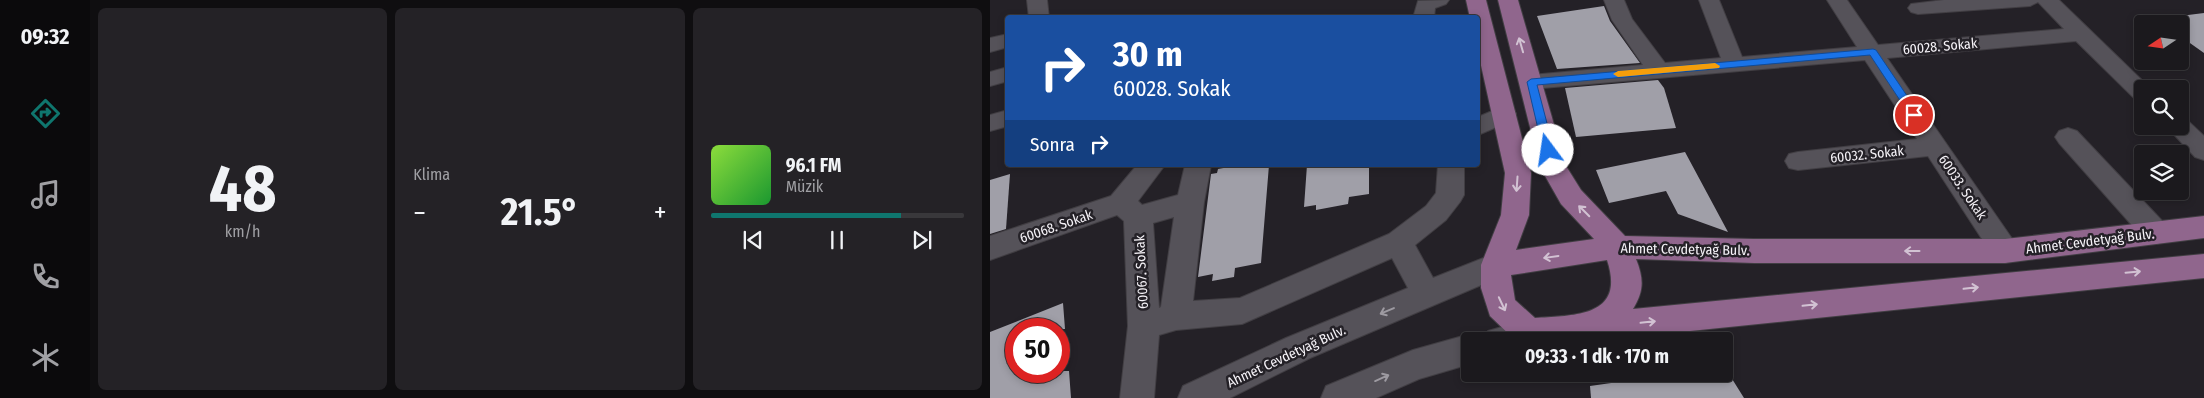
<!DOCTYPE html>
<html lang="tr">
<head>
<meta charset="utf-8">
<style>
	body { margin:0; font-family:"Fira Sans Condensed",sans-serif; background:#242226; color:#f1f3f6; height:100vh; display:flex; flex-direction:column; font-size:19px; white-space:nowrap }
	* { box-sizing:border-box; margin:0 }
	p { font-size:16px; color:#a0a0a4 }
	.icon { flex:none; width:28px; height:28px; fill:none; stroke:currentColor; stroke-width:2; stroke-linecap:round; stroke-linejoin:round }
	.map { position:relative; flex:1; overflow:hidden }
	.side { display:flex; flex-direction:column; gap:8px; padding:8px; background:#0f0e10; width:900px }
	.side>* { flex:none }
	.hud { position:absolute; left:15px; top:15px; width:475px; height:152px; border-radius:5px; box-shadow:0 2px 8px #0003,0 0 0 1px #39383b; background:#1a4fa0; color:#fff; overflow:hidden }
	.needle { width:32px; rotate:257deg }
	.controls { position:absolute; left:1144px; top:15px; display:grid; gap:10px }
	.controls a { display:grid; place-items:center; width:55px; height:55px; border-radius:5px; background:#1b191d; box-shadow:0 2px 8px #0003,0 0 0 1px #39383b; font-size:25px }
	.speed { position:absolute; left:15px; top:318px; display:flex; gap:10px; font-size:25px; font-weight:700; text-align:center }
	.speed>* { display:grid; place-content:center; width:65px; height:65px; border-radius:50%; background:#1b191d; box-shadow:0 2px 8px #0003,0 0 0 1px #39383b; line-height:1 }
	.speed .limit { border:8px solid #d22; background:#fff; color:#111 }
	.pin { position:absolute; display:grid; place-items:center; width:42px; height:42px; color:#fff; margin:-21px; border:2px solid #fff; border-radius:50%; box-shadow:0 1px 5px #0007 }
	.me { position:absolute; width:55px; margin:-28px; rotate:346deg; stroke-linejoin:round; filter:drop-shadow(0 0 4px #0008) }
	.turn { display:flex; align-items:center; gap:18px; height:105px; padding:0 25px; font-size:22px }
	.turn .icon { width:65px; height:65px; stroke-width:2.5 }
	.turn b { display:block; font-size:35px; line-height:42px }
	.then { display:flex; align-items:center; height:48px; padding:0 25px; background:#0003; gap:10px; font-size:19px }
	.big { font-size:38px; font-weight:700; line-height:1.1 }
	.side .card { flex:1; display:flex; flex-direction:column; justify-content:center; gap:8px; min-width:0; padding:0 18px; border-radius:8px; background:#242226 }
	.side .dial { align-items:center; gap:0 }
	.dial b { font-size:65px; line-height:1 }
	.song { display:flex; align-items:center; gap:15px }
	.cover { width:60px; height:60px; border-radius:8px; background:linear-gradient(135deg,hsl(90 70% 55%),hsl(130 70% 35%)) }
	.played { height:5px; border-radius:2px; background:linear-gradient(90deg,#0f766e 75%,#39383b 75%) }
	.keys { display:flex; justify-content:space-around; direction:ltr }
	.heat { display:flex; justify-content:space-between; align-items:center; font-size:28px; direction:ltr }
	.side .tiles { flex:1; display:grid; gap:8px; grid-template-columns:repeat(3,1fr) }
	.trip { position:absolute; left:471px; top:332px; width:272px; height:50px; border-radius:5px; background:#1b191d; box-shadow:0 2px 8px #0003,0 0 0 1px #39383b; font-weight:700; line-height:50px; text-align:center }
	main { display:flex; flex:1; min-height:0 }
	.tab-bar { display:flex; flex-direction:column; width:90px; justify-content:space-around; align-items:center; background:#0b0a0c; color:#a0a0a4 }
	.tab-bar .icon { width:35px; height:35px }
	.tab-bar .on { color:#0f766e }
	.tab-bar b { font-size:22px; color:#f1f3f6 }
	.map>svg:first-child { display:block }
	.building { fill:#a09fa8 }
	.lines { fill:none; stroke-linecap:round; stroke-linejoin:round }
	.minor-casing { stroke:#413e43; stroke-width:2 }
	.major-casing { stroke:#413e43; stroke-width:2 }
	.minor { fill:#555259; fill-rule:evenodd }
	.major { fill:#90668d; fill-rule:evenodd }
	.oneway { stroke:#d2c2d3 }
	.oneway2 { stroke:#9d9aa1 }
	.route { fill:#1a73e8; stroke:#114b97 }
	.slow { fill:#f59e0b }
	.labels { text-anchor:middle; stroke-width:5; stroke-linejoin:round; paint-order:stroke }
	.street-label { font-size:14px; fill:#f6f3f8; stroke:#242127 }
</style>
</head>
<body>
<main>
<nav class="tab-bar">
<b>09:32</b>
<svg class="icon on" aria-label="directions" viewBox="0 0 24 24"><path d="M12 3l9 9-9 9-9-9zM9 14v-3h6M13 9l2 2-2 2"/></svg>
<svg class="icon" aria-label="music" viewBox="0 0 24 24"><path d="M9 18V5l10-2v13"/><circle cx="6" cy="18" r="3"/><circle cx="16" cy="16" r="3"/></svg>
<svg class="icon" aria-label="phone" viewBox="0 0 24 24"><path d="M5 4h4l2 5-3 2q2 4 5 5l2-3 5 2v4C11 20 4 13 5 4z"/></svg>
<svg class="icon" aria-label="climate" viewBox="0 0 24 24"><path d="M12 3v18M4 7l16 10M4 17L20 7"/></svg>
</nav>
<section class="side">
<div class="tiles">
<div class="card dial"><b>48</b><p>km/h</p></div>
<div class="card"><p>Klima</p>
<div class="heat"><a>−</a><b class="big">21.5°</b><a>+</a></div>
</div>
<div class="card">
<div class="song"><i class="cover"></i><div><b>96.1 FM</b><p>Müzik</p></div></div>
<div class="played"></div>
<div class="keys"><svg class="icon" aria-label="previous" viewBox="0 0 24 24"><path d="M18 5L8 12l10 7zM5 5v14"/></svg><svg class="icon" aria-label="pause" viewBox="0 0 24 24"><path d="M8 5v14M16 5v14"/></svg><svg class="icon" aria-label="next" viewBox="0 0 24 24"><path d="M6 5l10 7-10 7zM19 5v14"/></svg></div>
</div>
</div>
</section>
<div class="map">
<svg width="1214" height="398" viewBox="0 0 1214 398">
	<rect width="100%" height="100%" fill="#242127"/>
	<g class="building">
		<path d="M614 6 620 21 650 63 567 69 547 16Z"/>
		<path d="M1214 13V53L1190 36V16Z"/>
		<path d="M668 80 674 88 686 128 586 137 575 88Z"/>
		<path d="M695 152 738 232 688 214 676 191 619 203 606 170Z"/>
		<path d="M250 165H279L271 263 245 268 244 277 222 281 223 274 208 277 221 174 227 173 228 169Z"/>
		<path d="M317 165H379V194L359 197 358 204 326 210V205L314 207Z"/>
		<path d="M20 174 16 229 0 234V180Z"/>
		<path d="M73 303 75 329H26V371H79L81 398H0V332Z"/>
		<path d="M685 374H739L754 398H601L600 386Z"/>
	</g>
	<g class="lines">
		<defs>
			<g id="minor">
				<path d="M37 0H57L59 18H39Z"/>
				<path d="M459 0 456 4 445 8 444 18H423L428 1Z"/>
				<path d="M614 0H634L642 19 675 63 731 58 709 0H729L752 57 867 47 837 0H857L888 45 1074 29 1048 2 1040 6 928 14 921 12 918 8 921 4 954 0H1069L1161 89H1152V100L1144 98 1086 41 897 58 1025 243 1030 251 1025 259 1015 263 1005 259 938 156 808 170 799 168 795 161 799 154 808 152 927 139 875 60 541 89 533 87 529 82 533 77 541 75 653 65 622 20Z"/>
				<path d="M18 34V47L0 52V38Z"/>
				<path d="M18 67V81L0 86V72Z"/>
				<path d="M514 106 523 108 526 114 523 120 488 135V117Z"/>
				<path d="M18 110V126L0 131V115Z"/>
				<path d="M1190 118 1197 120 1214 136V160L1205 157 1176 126H1190Z"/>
				<path d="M1078 128 1087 131 1176 225 1180 233 1176 241 1166 244 1156 241 1069 143 1065 137 1069 131Z"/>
				<path d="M147 165H175L148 201 152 205 188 195 195 165H221L214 202 203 301 250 298 399 234 436 206 446 193 448 165H474V195L470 202 456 220 425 245 443 278 506 253 517 256 521 265 517 274 320 358 240 398H188L193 386 296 338 418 288 402 258 252 324 186 330 169 335 164 398H130L138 326 134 221 127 215 0 260V236L121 196ZM184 217 171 307 169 308 163 223Z"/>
				<path d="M540 319 551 323 556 333 552 341H494L498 331Z"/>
				<path d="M480 334 493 341H480V364L429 379 386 398H331L336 386 423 350Z"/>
			</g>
			<path id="major" d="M476 0H496L541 173 539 215 526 250 604 239 571 204 550 167 508 0H528L576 166 591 190 635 236 764 239H1015L1214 216V238L1015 263H764L646 259C654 279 654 291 643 309L1214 254V278L603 341H526L500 316 491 288V265L511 215 515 173 488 52V18H480ZM617 260C636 317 585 315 545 318L525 300 521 275Z"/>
		</defs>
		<use href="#minor" class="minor-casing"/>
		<use href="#major" class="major-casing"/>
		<use href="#minor" class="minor"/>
		<use href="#major" class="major"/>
	</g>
	<defs><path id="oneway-shaft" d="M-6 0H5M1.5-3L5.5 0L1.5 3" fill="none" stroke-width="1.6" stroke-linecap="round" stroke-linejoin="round" transform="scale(1.25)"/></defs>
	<g class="oneway">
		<use href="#oneway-shaft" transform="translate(531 45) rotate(-106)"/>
		<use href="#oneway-shaft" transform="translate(527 184) rotate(94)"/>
		<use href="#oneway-shaft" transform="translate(594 211) rotate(-135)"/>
		<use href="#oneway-shaft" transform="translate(922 251) rotate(180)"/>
		<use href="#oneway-shaft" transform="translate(561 257) rotate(172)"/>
		<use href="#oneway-shaft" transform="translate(1143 272) rotate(-5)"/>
		<use href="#oneway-shaft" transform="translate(981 288) rotate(-6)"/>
		<use href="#oneway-shaft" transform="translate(512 304) rotate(65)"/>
		<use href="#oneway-shaft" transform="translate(820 305) rotate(-6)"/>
		<use href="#oneway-shaft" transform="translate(658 322) rotate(-6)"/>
	</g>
	<g class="oneway2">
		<use href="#oneway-shaft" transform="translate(397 311) rotate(157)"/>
		<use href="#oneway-shaft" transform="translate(392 378) rotate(-24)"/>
	</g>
	<path class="route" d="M883 49 886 50 928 112V117H921L880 55 547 85 564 150 558 154 553 150 537 82 541 79Z"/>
	<path class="slow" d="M725 63 730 66 729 68 628 77 623 74 628 71Z"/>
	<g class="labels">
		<g class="street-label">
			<text transform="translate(950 46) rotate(-5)" y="5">60028. Sokak</text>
			<text transform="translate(877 154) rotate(-6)" y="5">60032. Sokak</text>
			<text transform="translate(973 187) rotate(56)" y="5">60033. Sokak</text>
			<text transform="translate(66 226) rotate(-19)" y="5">60068. Sokak</text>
			<text transform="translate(1100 241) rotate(-7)" y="5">Ahmet Cevdetyağ Bulv.</text>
			<text transform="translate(695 249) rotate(1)" y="5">Ahmet Cevdetyağ Bulv.</text>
			<text transform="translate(151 272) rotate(-93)" y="5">60067. Sokak</text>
			<text transform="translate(296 356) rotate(-25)" y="5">Ahmet Cevdetyağ Bulv.</text>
		</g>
	</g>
</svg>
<div class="controls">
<a><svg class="needle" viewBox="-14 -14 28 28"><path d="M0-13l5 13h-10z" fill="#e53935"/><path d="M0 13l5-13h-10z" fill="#a0a0a4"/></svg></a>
<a><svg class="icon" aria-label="search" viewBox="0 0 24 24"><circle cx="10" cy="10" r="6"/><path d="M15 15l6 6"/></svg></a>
<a><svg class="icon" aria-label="layers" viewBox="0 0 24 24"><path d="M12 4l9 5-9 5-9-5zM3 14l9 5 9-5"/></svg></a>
</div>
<div class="speed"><div class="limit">50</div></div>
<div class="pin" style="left:924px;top:115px;background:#d93025"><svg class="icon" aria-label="arrive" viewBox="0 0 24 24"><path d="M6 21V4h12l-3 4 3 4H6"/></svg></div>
<svg class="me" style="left:558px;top:150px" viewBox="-20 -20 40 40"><circle r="19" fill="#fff"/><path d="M0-13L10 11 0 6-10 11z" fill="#1a73e8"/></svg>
<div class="trip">09:33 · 1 dk · 170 m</div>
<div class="hud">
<div class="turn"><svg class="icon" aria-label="right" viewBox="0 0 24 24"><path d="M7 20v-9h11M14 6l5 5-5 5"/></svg><div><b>30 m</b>60028. Sokak</div></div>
<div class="then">Sonra<svg class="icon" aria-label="right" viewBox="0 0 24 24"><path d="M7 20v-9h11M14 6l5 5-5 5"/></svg></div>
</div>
</div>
</main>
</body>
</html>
